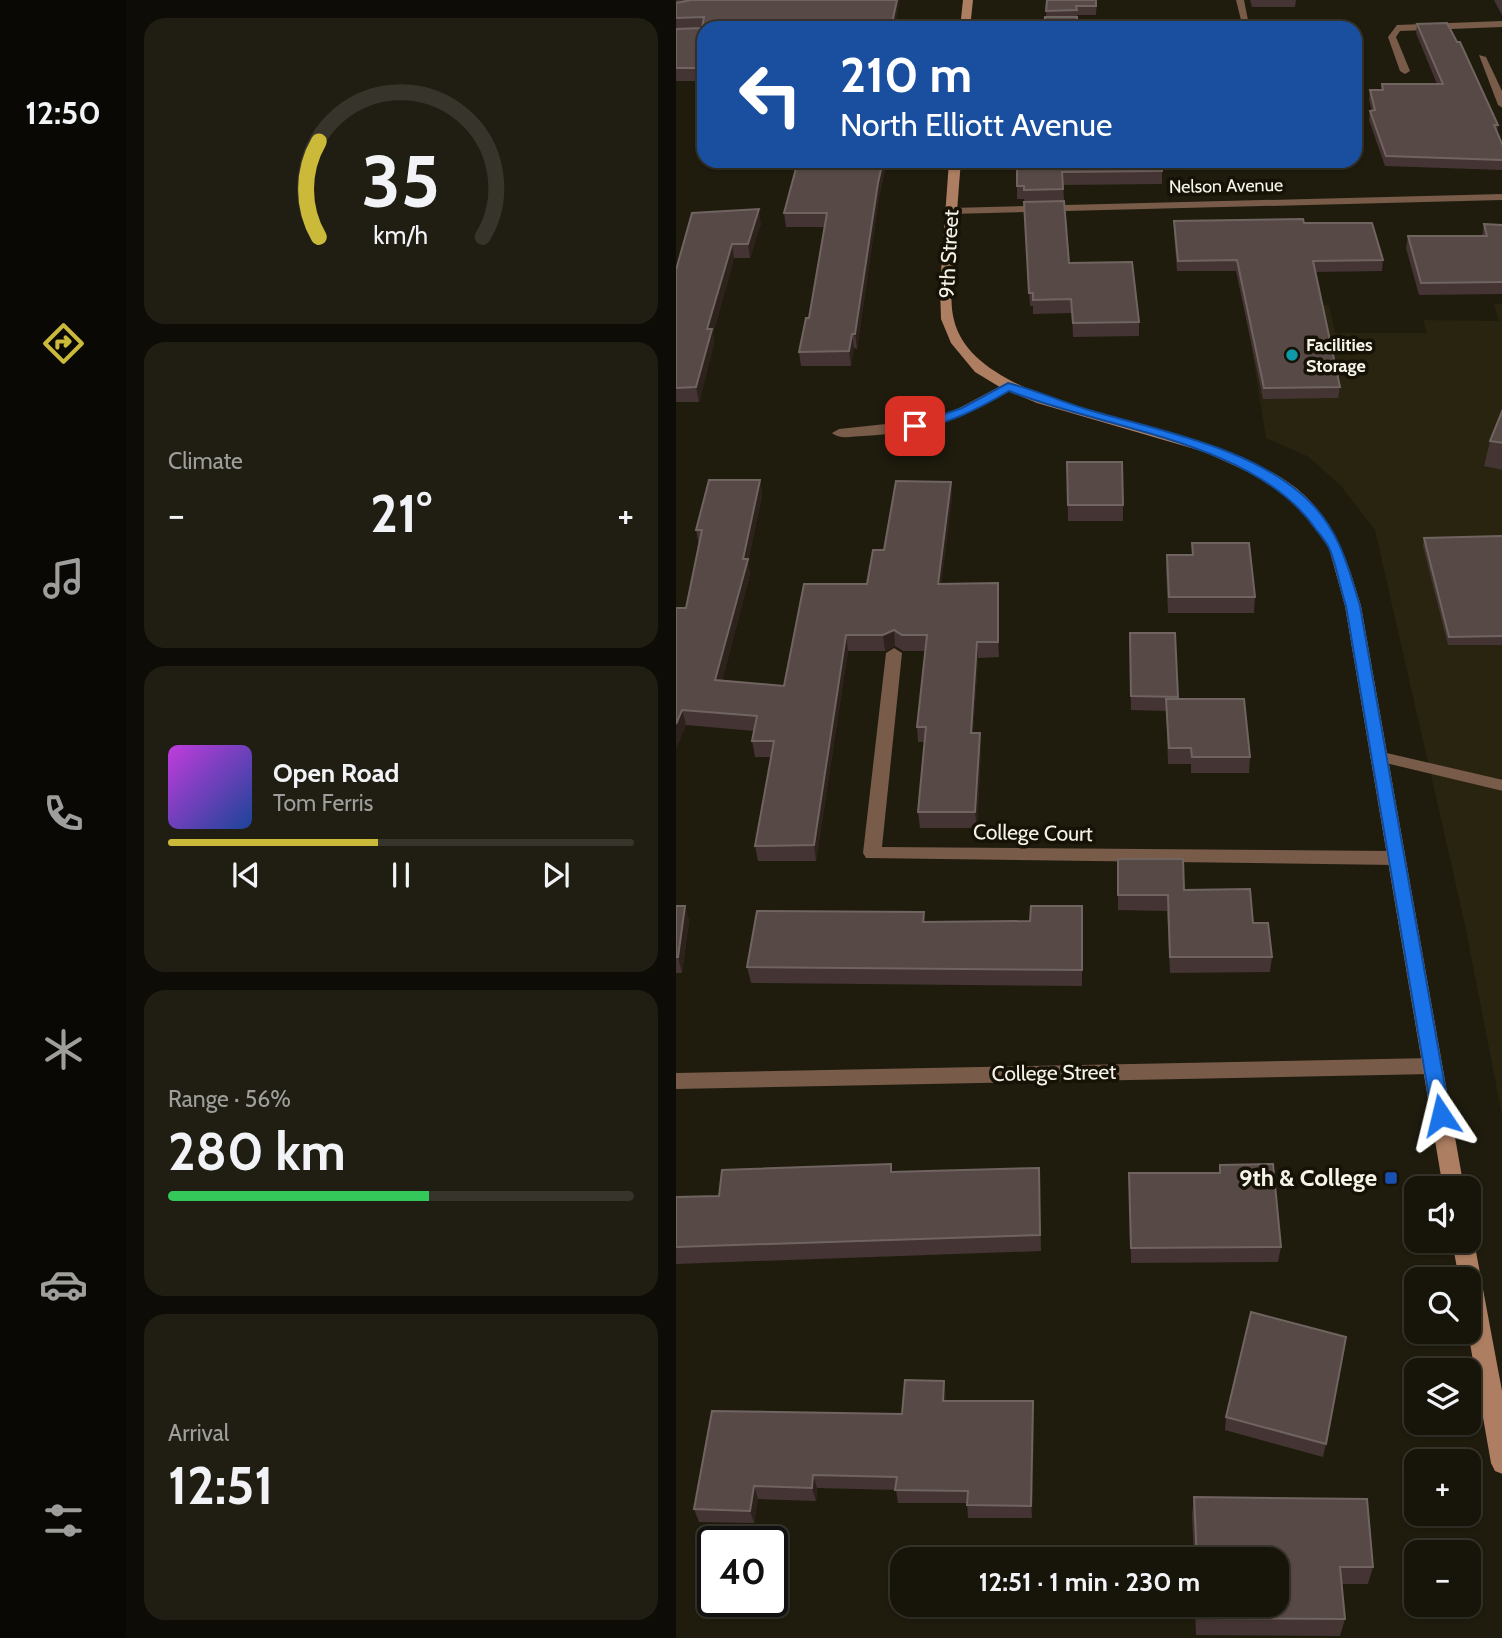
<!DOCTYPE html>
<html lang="en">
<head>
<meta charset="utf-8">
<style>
	body { margin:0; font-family:Cabin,sans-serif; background:#201e13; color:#f1f3f6; height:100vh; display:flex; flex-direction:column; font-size:26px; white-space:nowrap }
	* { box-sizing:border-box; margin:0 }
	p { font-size:23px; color:#9e9f9c }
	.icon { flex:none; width:38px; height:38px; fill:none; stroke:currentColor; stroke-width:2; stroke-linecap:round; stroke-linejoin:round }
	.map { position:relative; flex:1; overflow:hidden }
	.drawer { display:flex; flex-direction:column; gap:18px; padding:18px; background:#0d0c06; width:550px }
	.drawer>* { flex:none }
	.top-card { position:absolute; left:21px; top:21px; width:665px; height:147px; border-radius:21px; box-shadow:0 2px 5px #0004,0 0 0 2px #36342b; background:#1a4fa0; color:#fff; overflow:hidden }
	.controls { position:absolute; left:728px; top:1176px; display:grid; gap:14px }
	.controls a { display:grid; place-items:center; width:77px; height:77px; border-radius:14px; background:#17150a; box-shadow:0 2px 5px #0004,0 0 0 2px #36342b; font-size:35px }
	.speed { position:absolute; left:21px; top:1526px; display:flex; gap:14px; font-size:35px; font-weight:700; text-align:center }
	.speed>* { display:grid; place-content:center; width:91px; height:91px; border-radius:50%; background:#17150a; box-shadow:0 2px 5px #0004,0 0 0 2px #36342b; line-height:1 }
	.speed .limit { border:4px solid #111; border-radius:10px; background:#fff; color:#111 }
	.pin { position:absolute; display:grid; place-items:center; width:60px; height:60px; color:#fff; margin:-30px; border-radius:14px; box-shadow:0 4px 10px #0006 }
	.me { position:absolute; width:77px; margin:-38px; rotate:350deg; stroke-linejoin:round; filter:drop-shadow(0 0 5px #0008) }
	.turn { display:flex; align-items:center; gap:24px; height:147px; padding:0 28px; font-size:32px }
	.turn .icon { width:91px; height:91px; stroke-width:2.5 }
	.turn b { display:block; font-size:49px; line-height:60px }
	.big { font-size:52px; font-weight:700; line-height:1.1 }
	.drawer .card { flex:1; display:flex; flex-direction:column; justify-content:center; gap:10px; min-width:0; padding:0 24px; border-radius:21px; background:#201e13 }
	.drawer .dial { align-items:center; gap:0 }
	.dial svg { height:182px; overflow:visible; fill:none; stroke:#36342b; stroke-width:7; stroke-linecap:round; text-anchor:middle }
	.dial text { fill:#f1f3f6; stroke:none }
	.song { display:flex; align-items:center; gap:21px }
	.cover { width:84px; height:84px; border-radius:10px; background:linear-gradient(135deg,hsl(290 70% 55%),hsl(220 70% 35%)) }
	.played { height:7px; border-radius:4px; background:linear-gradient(90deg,#cbba39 45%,#36342b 45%) }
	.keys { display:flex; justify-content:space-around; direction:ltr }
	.heat { display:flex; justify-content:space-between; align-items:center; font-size:38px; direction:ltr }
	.charge { height:10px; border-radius:5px; background:linear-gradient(90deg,#34c759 56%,#36342b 0) }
	.trip { position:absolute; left:214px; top:1547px; width:399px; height:70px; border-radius:21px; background:#17150a; box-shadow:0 2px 5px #0004,0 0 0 2px #36342b; font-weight:700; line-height:70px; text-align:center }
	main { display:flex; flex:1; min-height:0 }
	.menu { display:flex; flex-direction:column; width:126px; justify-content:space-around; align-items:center; background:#090804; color:#9e9f9c }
	.menu .icon { width:49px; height:49px }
	.menu .selected { color:#cbba39 }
	.menu b { font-size:32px; color:#f1f3f6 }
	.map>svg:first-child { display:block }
	.built { fill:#292410 }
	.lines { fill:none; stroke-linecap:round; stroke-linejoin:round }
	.lane { fill:#785b49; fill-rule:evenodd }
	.street { fill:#785b49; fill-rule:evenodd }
	.secondary { fill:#ad7e61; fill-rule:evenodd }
	.wall { fill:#443433 }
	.shaded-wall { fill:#2d221c }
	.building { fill:#574946; stroke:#706460; stroke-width:2 }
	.route { fill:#1a73e8; stroke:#114b97; stroke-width:2 }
	.culture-dot { fill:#0f9aa8; stroke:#161306; stroke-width:2.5 }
	.transit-dot { fill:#1a4fb4; stroke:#161306; stroke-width:2.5 }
	.labels { text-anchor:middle; stroke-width:7; stroke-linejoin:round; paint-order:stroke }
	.far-street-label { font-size:18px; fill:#f5f3ea; stroke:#161306 }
	.far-poi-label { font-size:18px; font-weight:bold; fill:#f5f3ea; stroke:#161306; text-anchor:start }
	.street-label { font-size:21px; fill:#f5f3ea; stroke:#161306 }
	.near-poi-label { font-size:24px; font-weight:bold; fill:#f5f3ea; stroke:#161306; text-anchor:end }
</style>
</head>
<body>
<main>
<nav class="menu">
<b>12:50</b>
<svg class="icon selected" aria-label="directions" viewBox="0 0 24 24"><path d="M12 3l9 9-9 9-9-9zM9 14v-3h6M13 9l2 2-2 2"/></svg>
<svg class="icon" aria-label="music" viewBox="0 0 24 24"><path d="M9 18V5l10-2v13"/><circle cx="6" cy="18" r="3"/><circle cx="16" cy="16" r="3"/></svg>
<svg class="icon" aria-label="phone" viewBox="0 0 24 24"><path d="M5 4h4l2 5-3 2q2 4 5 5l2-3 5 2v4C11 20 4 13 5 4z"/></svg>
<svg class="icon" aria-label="climate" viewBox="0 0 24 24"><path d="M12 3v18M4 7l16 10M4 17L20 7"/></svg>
<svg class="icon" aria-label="car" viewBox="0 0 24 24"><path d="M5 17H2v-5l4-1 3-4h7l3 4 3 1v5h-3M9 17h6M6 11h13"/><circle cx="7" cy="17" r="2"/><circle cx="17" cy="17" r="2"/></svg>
<svg class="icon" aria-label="filters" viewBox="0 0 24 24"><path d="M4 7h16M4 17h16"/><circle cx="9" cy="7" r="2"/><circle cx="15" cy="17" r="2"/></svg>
</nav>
<section class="drawer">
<div class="card dial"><svg viewBox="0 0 100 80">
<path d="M14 69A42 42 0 1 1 86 69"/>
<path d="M14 69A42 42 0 0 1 14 27" stroke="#cbba39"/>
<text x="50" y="56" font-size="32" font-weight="700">35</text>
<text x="50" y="72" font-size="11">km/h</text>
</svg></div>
<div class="card"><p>Climate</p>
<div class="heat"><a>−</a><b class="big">21°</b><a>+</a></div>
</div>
<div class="card">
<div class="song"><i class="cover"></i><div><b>Open Road</b><p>Tom Ferris</p></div></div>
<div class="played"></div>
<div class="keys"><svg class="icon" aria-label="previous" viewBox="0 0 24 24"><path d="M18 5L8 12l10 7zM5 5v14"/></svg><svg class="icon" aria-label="pause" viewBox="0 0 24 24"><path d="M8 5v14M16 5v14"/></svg><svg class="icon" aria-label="next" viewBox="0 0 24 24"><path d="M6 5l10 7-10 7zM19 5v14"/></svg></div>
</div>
<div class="card"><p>Range · 56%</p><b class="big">280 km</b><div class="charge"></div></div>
<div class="card"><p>Arrival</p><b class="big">12:51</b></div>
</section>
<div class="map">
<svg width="827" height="1638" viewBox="0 0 827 1638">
	<rect width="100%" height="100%" fill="#1f1c0e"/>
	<path class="built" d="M818 304H826V1115L788 920 699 530 665 486 633 457 590 438 569 306 653 305 659 333H751L747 320 823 321Z"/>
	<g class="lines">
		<g class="lane">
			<path d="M560 0H568L573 25 285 27 289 24 565 20Z"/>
			<path d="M827 21V27L724 31 720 37 734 71 729 74 724 71 712 37 721 25Z"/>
			<path d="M803 55 810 57 827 93V108L822 105Z"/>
			<path d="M702 751 827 780V791L697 760 694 756Z"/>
		</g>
		<g class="street">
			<path d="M827 194V200L275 214 269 211 275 208Z"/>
			<path d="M332 382 337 383V389C284 421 250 432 187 436 177 436 164 440 156 433L163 429 257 419 283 408Z"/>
			<path d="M218 648 226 653 206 847 719 851 725 853 728 858 725 863 719 865 190 858 187 853 210 653Z"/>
			<path d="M756 1058 763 1060 766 1066 763 1072 756 1074 0 1089V1073Z"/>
		</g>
		<g class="secondary">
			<path d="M287 0H297L294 28H284Z"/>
			<path d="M273 161H285C282 194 280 228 278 261 277 280 273 302 278 320 303 423 559 417 635 502 664 535 673 566 685 606L788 1188H767L669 606 653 548 624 507 583 477 529 452 361 403 327 389 299 372 275 343 265 319 264 286Z"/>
			<path d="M793 1233 798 1241 827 1396V1474L819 1471 815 1463 792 1332 793 1279H783L776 1241H793Z"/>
		</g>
	</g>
	<g class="wall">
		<path d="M0 0H224L28 28V81H0Z"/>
		<path d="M371 0H421L420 15H401V28L370 17Z"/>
		<path d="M574 0H620L619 7H576Z"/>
		<path d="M818 0H827V15H826Z"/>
		<path d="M741 24 822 125 821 132 827 146V170L709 166 693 120 694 111H696L693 100 694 90H705L706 84H761L740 33Z"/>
		<path d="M122 161H211L203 197 181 349 178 348 175 366H125L123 352 133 318 148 227H110L108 213Z"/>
		<path d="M341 161 486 171V184L387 185 393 263 463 322V336L397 337 396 313 357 314V306H354L348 199H341Z"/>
		<path d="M498 221 628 223 707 260 706 271 639 272 664 387 662 398 587 399 560 271H501L498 232Z"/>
		<path d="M85 223 74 258H58L37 334 38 343 23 402H0V270Z"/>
		<path d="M808 224 827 225V294L743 295 730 248 732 236H806Z"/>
		<path d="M827 409V470L808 466 814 441Z"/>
		<path d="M391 462 447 505V521H392Z"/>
		<path d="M84 480 86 495 72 562 74 574 46 681 108 686 191 584 208 550 275 482 276 497 265 584 323 599V657L302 658 297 733 305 749 301 828H244L242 812 249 742H242L241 727 249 651H227L219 646 209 651H172L140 861H82L79 846 95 757H79L76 741 78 731 10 725 0 748V608H10L23 545 20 530Z"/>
		<path d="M827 536V645H772L747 546 748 538Z"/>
		<path d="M516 543 579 597 578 613H492L490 571 491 555H516Z"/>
		<path d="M454 633H499L502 699 574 757 573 773H515V764H492L490 711 455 710Z"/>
		<path d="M442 859 577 923 596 957 594 972 494 973 491 911 442 910Z"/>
		<path d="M0 906H9L13 921 6 973H0Z"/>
		<path d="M406 906V986L75 983 71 967 248 912 249 922 354 921Z"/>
		<path d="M215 1164 216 1172 363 1168 365 1251 0 1264V1197L43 1196Z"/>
		<path d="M544 1165 605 1247 602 1262 455 1263 453 1173H543Z"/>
		<path d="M268 1381 270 1401H357L358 1415 356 1518H292L291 1503H222L220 1490 141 1488 140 1501 82 1499 78 1523 23 1522 18 1509 226 1414Z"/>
		<path d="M550 1417 650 1444 647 1457 549 1430Z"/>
		<path d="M518 1497 697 1567 692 1584H666L669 1619 664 1636 520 1635 519 1605H600V1559H518L516 1515Z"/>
	</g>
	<g class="shaded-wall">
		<path d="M221 0H224L219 28H215Z"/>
		<path d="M207 161H211L203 197 181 349 179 334 202 183Z"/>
		<path d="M83 209 85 223 74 258 72 244Z"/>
		<path d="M56 244 58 258 37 334 38 343 23 402 20 387 31 329Z"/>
		<path d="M176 334 178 348 175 366 173 351Z"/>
		<path d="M84 480 86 495 72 562 74 574 42 696 39 680Z"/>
		<path d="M275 482 276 497 263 600 262 584Z"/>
		<path d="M322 583 323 599V657L322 642Z"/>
		<path d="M218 630 219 646 209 651 207 635Z"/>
		<path d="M170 635 172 651 140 861 138 845Z"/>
		<path d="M301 642 302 658 296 749 295 733Z"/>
		<path d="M6 710 10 725 0 748V724Z"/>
		<path d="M304 733 305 749 301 828 299 812Z"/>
		<path d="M9 906 13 921 6 973 2 957Z"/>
		<path d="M268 1381 270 1395 269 1414 267 1401Z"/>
		<path d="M357 1401 358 1415 356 1518 355 1506Z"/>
		<path d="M137 1475 141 1488 140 1501 136 1488Z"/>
		<path d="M78 1486 82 1499 78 1523 74 1511Z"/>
	</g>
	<g class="building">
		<path d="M15 0H221L215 28H28V68H0V29L26 28 28 17 0 18V3Z"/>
		<path d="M371 0H420V6H400L401 10 370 11Z"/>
		<path d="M369 17H401V28H368Z"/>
		<path d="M771 23 781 42H784L822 125H818L827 146V160L710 156 694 111 699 110 694 90H707L706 84H767L741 24Z"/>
		<path d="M122 161H207L202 183 179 334H176L173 351 123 352 130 318H133L151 213H108Z"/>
		<path d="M341 161H485L486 171 386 172 387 189 348 190V186H341Z"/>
		<path d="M388 201 393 263 456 262 463 322 397 323 395 299 357 300V293H353L348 202Z"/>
		<path d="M83 209 72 244H56L31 329H36L20 387 0 388V270L16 213Z"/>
		<path d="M627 219 628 223H696L707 260 637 261 664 387 588 388 561 260 502 261 498 221Z"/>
		<path d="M808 224 827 225V282L745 283 732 236H811Z"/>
		<path d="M827 409V443L814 441Z"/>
		<path d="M391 462H446L447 505H392Z"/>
		<path d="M33 480H84L67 559H72L39 680 108 686 128 584H191L197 550H208L220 481 275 482 262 584 322 583V642H301L295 733H304L299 812H242L250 727H241L251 635H226L218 630 207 635H170L138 845 79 846 98 741H76L81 716 6 710 0 724V608H10L26 530H20Z"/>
		<path d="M827 536V636L773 637 748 538Z"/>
		<path d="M516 543H573L579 597H493L491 555H517Z"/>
		<path d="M454 633H499L502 697 455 696Z"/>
		<path d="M490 699H568L574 757H516L515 748H493Z"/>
		<path d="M442 859H507L508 890 574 889 577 923H592L596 957H494L492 895H442Z"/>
		<path d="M0 906H9L2 957H0Z"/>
		<path d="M355 906H406V970L71 967 81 911 248 912 247 922 354 921Z"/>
		<path d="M215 1164V1172L363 1168 364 1235 0 1247V1197L43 1196 46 1170Z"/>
		<path d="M597 1164 605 1247 455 1248 453 1173H544V1165Z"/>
		<path d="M575 1312 670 1337 650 1444 550 1417Z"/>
		<path d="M229 1380 268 1381 267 1401H357L355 1506 291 1505 292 1491 219 1490 221 1477 137 1475 136 1488 78 1486 74 1511 18 1509 36 1411 226 1414Z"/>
		<path d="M518 1497 691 1499 697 1567H664L669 1619 523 1618 522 1605H600V1559H521Z"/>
	</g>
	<path class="route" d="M332 383C360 390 386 402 413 410 484 431 580 448 634 502 664 532 672 567 684 606L774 1115 771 1120 765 1123 758 1120 756 1115 670 606C664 588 661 567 654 550 651 542 644 535 639 528 578 441 428 429 333 391 302 409 274 423 239 430L233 426 286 408Z"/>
	<circle class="culture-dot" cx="616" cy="355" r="7"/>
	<rect class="transit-dot" x="708" y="1171" width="14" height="14" rx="3.5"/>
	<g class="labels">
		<g class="far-street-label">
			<text transform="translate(550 186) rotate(-1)" y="6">Nelson Avenue</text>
		</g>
		<g class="far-poi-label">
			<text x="630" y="351">Facilities<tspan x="630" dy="21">Storage</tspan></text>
		</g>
		<g class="street-label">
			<text transform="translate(273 254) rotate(-87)" y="7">9th Street</text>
			<text transform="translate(357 833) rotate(1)" y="7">College Court</text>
			<text transform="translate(378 1073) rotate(-1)" y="7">College Street</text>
		</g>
		<g class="near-poi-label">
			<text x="701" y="1186">9th &amp; College</text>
		</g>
	</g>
</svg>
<div class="controls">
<a><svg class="icon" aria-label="sound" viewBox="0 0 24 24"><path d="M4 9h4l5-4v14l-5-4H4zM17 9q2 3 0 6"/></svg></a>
<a><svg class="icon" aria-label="search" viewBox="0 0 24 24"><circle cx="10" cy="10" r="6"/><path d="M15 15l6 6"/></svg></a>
<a><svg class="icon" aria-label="layers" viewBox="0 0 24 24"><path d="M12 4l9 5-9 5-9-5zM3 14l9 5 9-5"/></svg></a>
<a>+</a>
<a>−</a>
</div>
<div class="speed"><div class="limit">40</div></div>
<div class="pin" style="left:239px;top:426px;background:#d93025"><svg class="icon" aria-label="arrive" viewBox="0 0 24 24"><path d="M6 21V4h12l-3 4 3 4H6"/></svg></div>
<svg class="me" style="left:765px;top:1115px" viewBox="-20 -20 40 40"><path d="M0-17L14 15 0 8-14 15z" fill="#1a73e8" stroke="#fff" stroke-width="4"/></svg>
<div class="trip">12:51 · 1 min · 230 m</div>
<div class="top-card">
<div class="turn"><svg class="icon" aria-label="left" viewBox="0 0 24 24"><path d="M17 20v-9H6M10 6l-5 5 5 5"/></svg><div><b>210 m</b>North Elliott Avenue</div></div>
</div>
</div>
</main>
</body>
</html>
